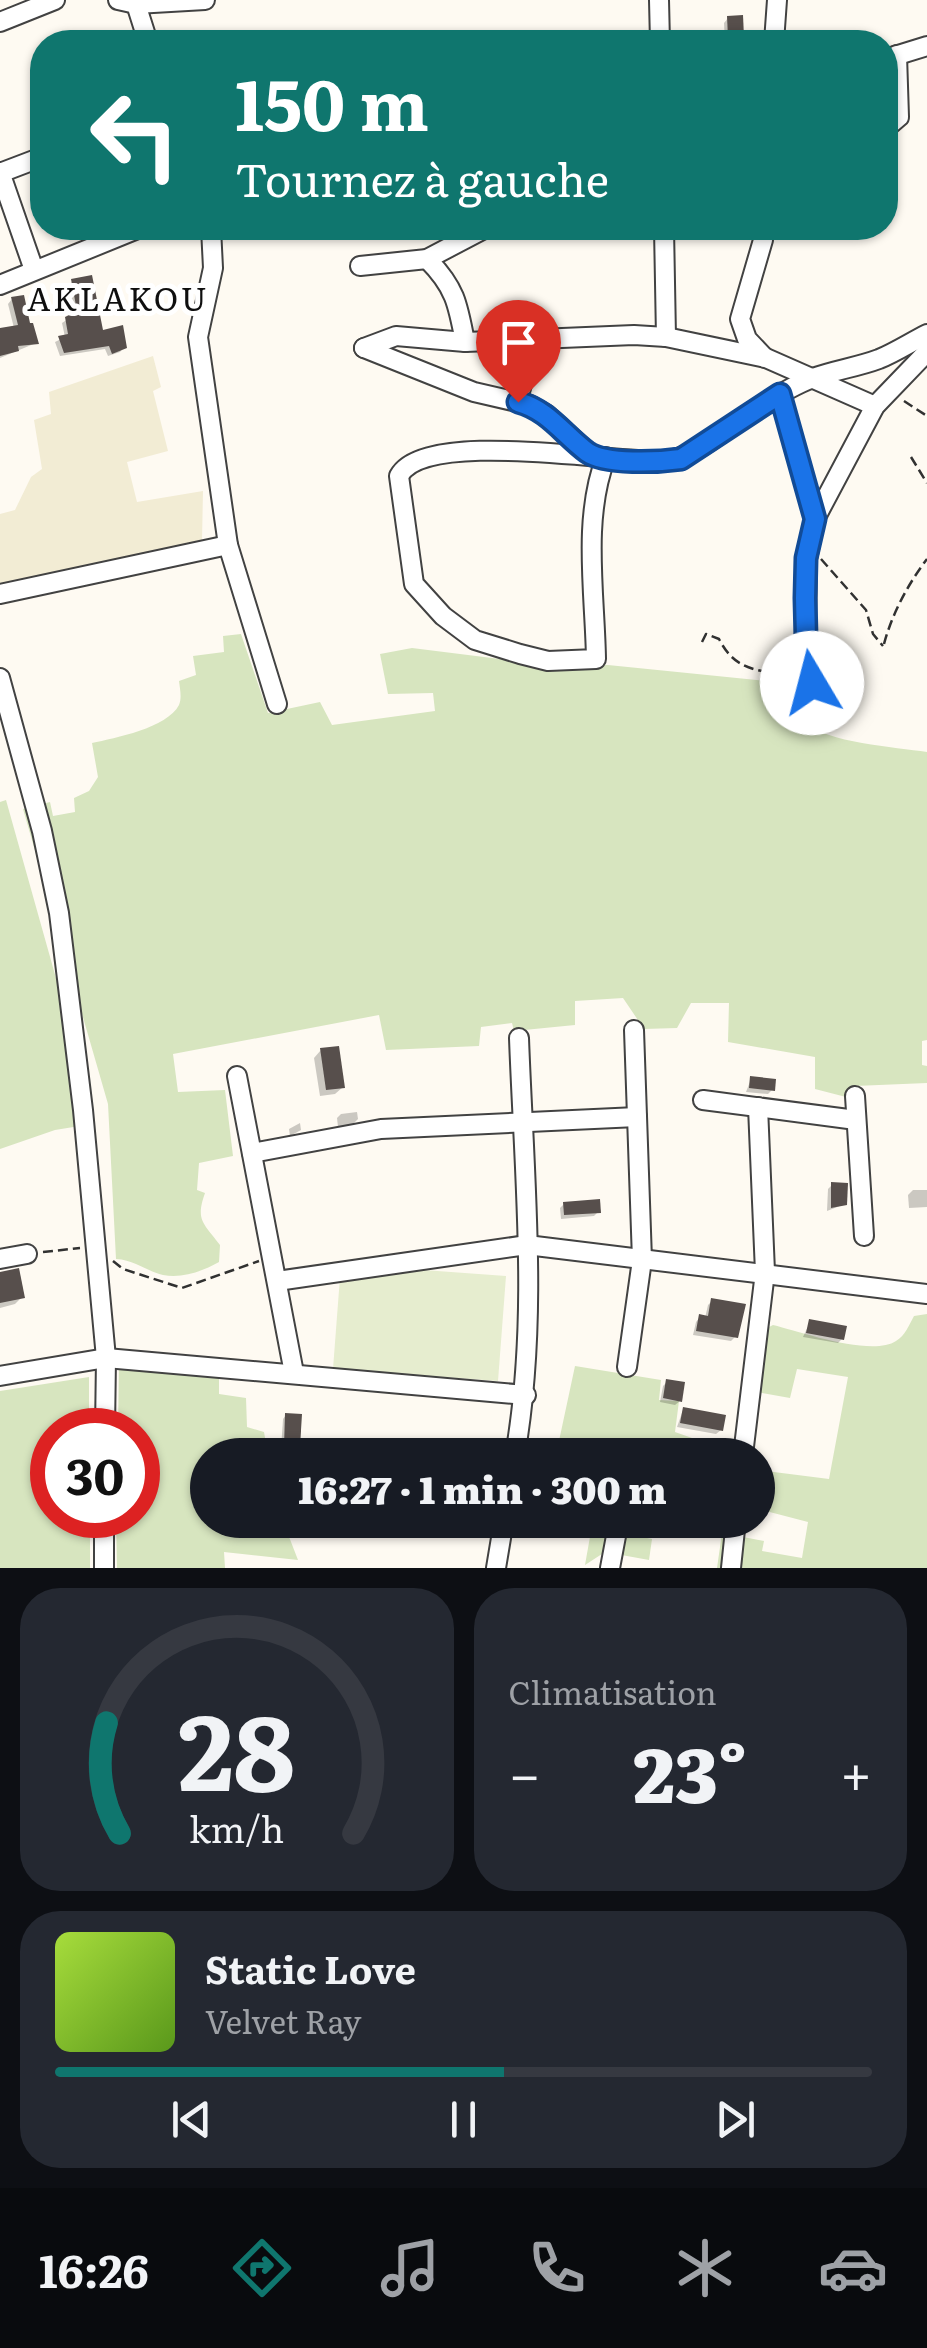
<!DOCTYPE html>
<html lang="fr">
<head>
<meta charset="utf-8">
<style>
	body { margin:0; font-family:Literata,serif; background:#242831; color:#f1f3f6; height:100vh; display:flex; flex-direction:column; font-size:38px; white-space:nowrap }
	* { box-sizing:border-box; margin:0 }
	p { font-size:32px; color:#9ea1a6 }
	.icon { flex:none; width:55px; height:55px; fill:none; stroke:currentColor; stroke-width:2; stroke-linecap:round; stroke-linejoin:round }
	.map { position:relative; height:1568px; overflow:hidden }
	.panel { display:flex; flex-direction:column; gap:20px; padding:20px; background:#0d0f14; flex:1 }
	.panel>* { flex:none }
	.guide { position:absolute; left:30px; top:30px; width:868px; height:210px; border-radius:40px; box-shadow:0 2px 8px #0004; background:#0f766e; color:#fff; overflow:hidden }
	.speed { position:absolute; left:30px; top:1408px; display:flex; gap:20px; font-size:50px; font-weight:700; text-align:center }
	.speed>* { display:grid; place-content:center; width:130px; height:130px; border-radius:50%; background:#171b24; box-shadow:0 2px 8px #0004; line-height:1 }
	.speed .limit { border:15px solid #d22; background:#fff; color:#111 }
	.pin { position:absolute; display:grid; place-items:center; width:85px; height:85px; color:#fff; margin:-102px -42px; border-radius:50% 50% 50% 0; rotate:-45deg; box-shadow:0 0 10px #0007 }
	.pin .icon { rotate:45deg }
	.me { position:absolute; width:110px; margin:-55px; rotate:352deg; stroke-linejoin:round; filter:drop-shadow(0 0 8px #0008) }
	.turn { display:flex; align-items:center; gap:35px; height:210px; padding:0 40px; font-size:45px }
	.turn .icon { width:130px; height:130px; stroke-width:2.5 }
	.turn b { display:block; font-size:70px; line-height:85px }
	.big { font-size:75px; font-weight:800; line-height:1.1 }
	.panel .tile { flex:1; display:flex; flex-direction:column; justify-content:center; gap:15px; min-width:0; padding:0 35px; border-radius:40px; background:#242831 }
	.panel .dial { align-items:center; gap:0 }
	.dial svg { height:260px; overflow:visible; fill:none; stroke:#363941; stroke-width:7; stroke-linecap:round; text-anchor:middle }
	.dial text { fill:#f1f3f6; stroke:none }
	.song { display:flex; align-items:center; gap:30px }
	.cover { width:120px; height:120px; border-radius:15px; background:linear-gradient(135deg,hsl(80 70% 55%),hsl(90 70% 35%)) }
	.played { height:10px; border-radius:5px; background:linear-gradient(90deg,#0f766e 55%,#363941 55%) }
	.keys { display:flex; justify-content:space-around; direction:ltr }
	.heat { display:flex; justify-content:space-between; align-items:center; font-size:55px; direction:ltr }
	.panel .tiles { flex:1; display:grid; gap:20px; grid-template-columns:1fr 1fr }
	.tile:last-child { grid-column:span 2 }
	.trip { position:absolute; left:190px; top:1438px; width:585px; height:100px; border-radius:50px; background:#171b24; box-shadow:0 2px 8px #0004; font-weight:800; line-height:100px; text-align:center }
	.tab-bar { display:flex; height:160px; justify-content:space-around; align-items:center; background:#090b0e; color:#9ea1a6 }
	.tab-bar .icon { width:70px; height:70px }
	.tab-bar .current { color:#0f766e }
	.tab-bar b { font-size:45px; color:#f1f3f6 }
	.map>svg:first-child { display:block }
	.farmland { fill:#f2ecd4 }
	.green { fill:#d7e5bf }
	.pitch { fill:#e6edcf }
	.shadow { fill:#0003 }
	.building { fill:#574f4c }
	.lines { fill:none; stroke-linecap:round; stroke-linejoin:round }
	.minor-casing { stroke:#424242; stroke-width:22 }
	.path { stroke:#313131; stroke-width:2.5; stroke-dasharray:10 5; stroke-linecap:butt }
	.minor { stroke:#fff; stroke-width:18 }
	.route-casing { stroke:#114b97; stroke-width:25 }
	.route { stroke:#1a73e8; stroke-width:18 }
	.labels { text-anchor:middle; stroke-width:10; stroke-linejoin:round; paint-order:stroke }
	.quarter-label { font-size:32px; letter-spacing:2.5px; fill:#0f0f0f; stroke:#fff }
</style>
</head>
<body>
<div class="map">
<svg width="927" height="1568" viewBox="0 0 927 1568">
	<rect width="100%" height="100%" fill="#fefaf2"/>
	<path class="farmland" d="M153 356 161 387 153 391 168 451 127 462 137 502 203 491 202 541 0 584V514L15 510 31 477 42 469 34 420 51 414 49 392Z"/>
	<g class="green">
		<path d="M241 634 268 713 320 702 332 725 435 711 433 693 388 694 380 654 412 648 556 666 608 665 777 682C785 696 792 711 804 722 827 743 895 747 927 752V1040L922 1041V1065L927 1066V1083L855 1086 846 1097 815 1089V1057L728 1042 729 1003H691L677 1028 644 1029 623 998 575 1001V1025L514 1031 512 1023 481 1027 479 1046 386 1050 379 1015 173 1054 178 1092 225 1090 233 1156 199 1163 197 1190 205 1193C195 1221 204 1223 220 1245L219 1262C203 1271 182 1279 163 1275 146 1271 135 1260 116 1259L108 1104 23 809 50 802 53 816 75 812 74 798 89 791 98 777 92 743C115 738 167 728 179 705 182 698 180 689 179 681L196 675 193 656 224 652 223 636Z"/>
		<path d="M6 800 93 1110 92 1124 55 1130 0 1149V802Z"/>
		<path d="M927 1314V1568H717L722 1533 764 1541 762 1551 802 1558 808 1522 758 1509V1470L829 1479 848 1377 797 1369 790 1398 746 1390 755 1334 773 1325C801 1332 872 1357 896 1341 905 1336 909 1325 914 1316Z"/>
		<path d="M119 1363 219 1374V1394L246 1398 247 1427 264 1432 268 1455H208V1520H290L286 1529 298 1560 224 1552 225 1568H117L116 1515H138V1430H118Z"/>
		<path d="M575 1366 661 1380 659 1400 679 1401 675 1432 692 1438 688 1455H556Z"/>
		<path d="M89 1377V1430H52V1515H90V1568H0V1391Z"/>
		<path d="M593 1520H609L608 1530 652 1539 649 1560 605 1552 585 1565Z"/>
	</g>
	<path class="pitch" d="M341 1264 506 1276 498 1381 333 1369Z"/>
	<g class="shadow">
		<path d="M728 18 742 36 737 41H725L724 23Z"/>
		<path d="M73 281 101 333 124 347 120 352 108 356 105 349 60 356 55 342 65 337 62 323 74 315 68 286Z"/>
		<path d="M12 299 36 343 0 358V330L14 328 8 304Z"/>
		<path d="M321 1050 343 1087 335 1094 320 1096 314 1058Z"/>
		<path d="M751 1079 772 1090 768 1094 746 1092Z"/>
		<path d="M357 1112 358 1119 353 1124 338 1127 337 1118 341 1114Z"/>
		<path d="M300 1123 301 1130 290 1136 289 1129Z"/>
		<path d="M832 1185 845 1204 827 1211 828 1189Z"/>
		<path d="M913 1190H927V1207L909 1208 908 1195Z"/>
		<path d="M564 1204 598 1212 594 1216 561 1219 560 1208Z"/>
		<path d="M0 1275 22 1297 15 1304 0 1308Z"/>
		<path d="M712 1301 735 1337 731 1341 693 1335 696 1322 700 1317 705 1318 708 1305Z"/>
		<path d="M810 1322 842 1339 838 1343 803 1337Z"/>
		<path d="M667 1382 680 1401 675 1405 660 1402 663 1386Z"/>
		<path d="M683 1410 721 1430 716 1434 677 1427Z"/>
		<path d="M286 1415 298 1446 294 1450 281 1449 283 1419Z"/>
		<path d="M530 1449 563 1455H525Z"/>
	</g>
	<g class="building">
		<path d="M743 15 744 37 728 38 727 16Z"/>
		<path d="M92 275 103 330 123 325 127 348 112 354 109 346 64 353 58 336 68 334 65 317 77 311 71 279Z"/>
		<path d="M24 295 30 323H33L39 344 18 346 19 351 0 356V328L18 325 11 297Z"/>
		<path d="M339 1046 345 1088 326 1090 320 1048Z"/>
		<path d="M750 1076 776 1079 775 1091 749 1088Z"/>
		<path d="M831 1182 848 1183 847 1205 831 1208Z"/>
		<path d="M600 1199 601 1213 564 1215 563 1202Z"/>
		<path d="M19 1268 25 1298 0 1303V1272Z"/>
		<path d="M711 1298 746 1304 738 1338 696 1331 699 1314 708 1316Z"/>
		<path d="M809 1319 847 1326 844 1340 806 1333Z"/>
		<path d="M666 1379 685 1382 682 1402 663 1398Z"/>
		<path d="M683 1407 726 1415 723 1431 680 1423Z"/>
		<path d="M285 1413 302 1414 300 1447H284Z"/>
	</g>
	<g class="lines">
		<defs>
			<g id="minor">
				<path d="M118 0 136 4 205 0"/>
				<path d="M659 0 660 42"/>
				<path d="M136 4 148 42"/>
				<path d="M0 22 55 0"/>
				<path d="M774 42 777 0"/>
				<path d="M885 59 927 46"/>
				<path d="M885 129 899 117 897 55"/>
				<path d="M0 172 34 270"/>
				<path d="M0 173 42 157"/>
				<path d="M211 228 213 268 198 337 228 545 277 704"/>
				<path d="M631 228 664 229"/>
				<path d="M664 228 666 337"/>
				<path d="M763 228V240L740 319 747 339 765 358"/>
				<path d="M360 266 427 259 486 228"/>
				<path d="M0 285 140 228"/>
				<path d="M465 342 634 335 666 337 766 358 875 406"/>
				<path d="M364 348 474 392 530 405 546 414 591 455"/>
				<path d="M364 348 396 336 465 342C458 304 455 287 427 259"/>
				<path d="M780 394 815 519"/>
				<path d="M517 402 535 340"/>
				<path d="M606 457C582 519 595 594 596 659L548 661 520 654 475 640 443 616 414 584 399 476C424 429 611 462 660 461 696 460 728 425 759 407 776 396 794 385 813 378 835 370 858 367 879 359 896 352 911 342 927 334"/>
				<path d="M0 594 228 545"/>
				<path d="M0 678 42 831 59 913 83 1110 106 1358 105 1430"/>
				<path d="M819 715 806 639 807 559 815 519 875 406 927 352"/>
				<path d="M237 1076 294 1373"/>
				<path d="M855 1096 864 1236"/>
				<path d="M703 1100 856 1120"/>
				<path d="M252 1153 381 1129 637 1117"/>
				<path d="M0 1259 27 1254"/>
				<path d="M277 1281 527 1245 927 1294"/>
				<path d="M627 1367 642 1260 634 1030"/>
				<path d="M0 1376 106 1358 526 1395"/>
				<path d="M515 1455C539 1318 524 1176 519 1038"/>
				<path d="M743 1455 765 1272 758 1107"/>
				<path d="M104 1515V1568"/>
				<path d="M496 1568 504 1520"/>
				<path d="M610 1568 619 1520"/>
				<path d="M731 1568 736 1520"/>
			</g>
		</defs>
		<use href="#minor" class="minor-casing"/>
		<g class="path">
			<path d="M904 401 927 416"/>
			<path d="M911 457 927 483"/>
			<path d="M821 559 866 610 873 634 883 646"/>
			<path d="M702 642 706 634 719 639C738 676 763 668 796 678"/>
			<path d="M884 644C892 614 908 584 927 559"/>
			<path d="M43 1252 80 1248"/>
			<path d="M113 1261 123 1269 182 1288 259 1261"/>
		</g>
		<use href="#minor" class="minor"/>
	</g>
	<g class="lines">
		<defs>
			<path id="route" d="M518 402C548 410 563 434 587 452 605 465 659 462 681 459L780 394 815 519 806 558 805 598 806 638 812 683"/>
		</defs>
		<use href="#route" class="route-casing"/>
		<use href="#route" class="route"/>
	</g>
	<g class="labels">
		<g class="quarter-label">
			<text x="118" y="311">AKLAKOU</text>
		</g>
	</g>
</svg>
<div class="speed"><div class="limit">30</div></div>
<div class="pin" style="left:518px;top:402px;background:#d93025"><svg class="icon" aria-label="arrive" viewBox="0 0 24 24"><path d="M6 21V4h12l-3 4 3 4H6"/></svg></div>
<svg class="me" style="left:812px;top:683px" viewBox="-20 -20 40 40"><circle r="19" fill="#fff"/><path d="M0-13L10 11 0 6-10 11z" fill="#1a73e8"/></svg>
<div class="trip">16:27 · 1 min · 300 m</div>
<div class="guide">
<div class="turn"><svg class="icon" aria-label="left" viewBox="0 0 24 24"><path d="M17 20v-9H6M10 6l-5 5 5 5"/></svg><div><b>150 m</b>Tournez à gauche</div></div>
</div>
</div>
<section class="panel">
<div class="tiles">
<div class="tile dial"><svg viewBox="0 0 100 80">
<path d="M14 69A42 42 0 1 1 86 69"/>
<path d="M14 69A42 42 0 0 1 10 35" stroke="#0f766e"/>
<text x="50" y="56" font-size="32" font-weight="700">28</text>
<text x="50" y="72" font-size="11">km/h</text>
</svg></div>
<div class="tile"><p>Climatisation</p>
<div class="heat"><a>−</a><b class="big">23°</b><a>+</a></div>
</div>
<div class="tile">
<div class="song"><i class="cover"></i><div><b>Static Love</b><p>Velvet Ray</p></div></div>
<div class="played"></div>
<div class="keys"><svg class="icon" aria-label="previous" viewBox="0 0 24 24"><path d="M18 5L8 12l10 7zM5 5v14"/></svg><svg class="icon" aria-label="pause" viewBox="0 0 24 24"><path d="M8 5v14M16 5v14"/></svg><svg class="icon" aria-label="next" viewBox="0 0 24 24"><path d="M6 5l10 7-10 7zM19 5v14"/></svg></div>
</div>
</div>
</section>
<nav class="tab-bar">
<b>16:26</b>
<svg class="icon current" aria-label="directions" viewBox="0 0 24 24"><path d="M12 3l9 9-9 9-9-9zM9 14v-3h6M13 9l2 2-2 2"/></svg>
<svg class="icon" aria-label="music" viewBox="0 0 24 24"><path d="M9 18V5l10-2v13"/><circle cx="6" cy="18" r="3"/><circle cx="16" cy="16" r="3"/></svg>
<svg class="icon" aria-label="phone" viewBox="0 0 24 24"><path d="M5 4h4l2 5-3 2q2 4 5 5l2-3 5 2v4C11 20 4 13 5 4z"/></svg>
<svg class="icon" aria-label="climate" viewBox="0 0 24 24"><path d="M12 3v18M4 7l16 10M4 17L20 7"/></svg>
<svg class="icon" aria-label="car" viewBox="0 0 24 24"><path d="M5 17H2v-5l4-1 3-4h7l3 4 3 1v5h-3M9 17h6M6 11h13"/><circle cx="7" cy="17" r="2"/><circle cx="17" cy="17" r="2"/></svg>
</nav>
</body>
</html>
